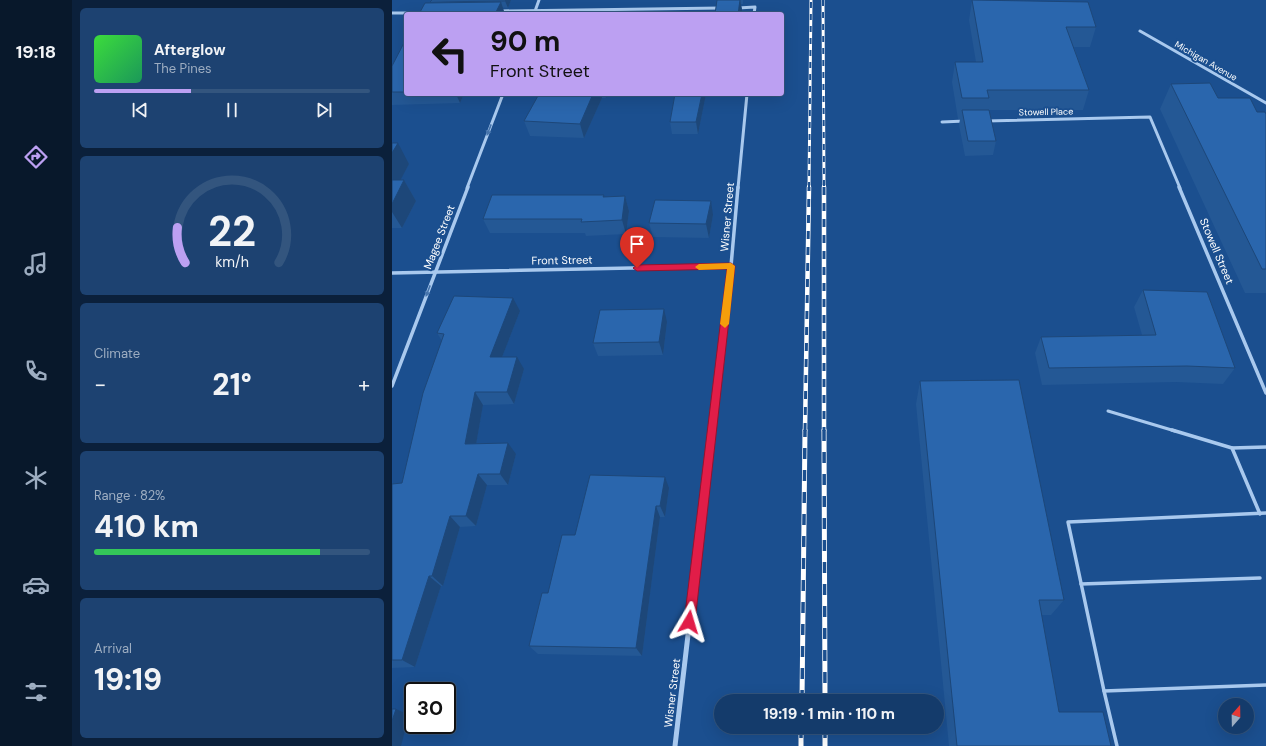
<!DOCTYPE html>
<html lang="en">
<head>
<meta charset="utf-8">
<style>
	body { margin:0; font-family:"DM Sans",sans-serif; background:#1d4271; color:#f1f3f6; height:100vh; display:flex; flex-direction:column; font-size:15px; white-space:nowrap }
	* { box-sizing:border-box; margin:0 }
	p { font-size:13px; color:#9dadc1 }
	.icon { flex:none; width:22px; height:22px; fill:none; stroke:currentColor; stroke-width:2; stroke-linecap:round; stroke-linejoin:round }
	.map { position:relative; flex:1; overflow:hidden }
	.details { display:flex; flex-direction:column; gap:8px; padding:8px; background:#0b203b; width:320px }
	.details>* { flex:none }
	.guide { position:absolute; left:12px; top:12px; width:380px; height:84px; border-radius:4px; box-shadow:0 4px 16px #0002,0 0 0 1px #33557e; background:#bca0f2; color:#111; overflow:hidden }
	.needle { width:26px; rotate:20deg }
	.buttons { position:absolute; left:826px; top:698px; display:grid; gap:8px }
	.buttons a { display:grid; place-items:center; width:36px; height:36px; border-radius:50%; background:#143b6b; box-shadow:0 4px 16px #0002,0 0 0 1px #33557e; font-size:20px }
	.speed { position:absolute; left:12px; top:682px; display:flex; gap:8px; font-size:20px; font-weight:700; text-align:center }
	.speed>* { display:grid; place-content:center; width:52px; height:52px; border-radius:50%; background:#143b6b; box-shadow:0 4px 16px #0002,0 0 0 1px #33557e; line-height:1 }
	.speed .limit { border:2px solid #111; border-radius:6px; background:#fff; color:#111 }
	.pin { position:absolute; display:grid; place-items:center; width:34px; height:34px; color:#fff; margin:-41px -17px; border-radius:50% 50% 50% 0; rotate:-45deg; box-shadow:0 0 4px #0007 }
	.pin .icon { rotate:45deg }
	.me { position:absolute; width:44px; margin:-22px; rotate:7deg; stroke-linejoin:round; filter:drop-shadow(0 0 3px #0008) }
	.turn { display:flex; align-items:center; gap:14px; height:84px; padding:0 20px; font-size:18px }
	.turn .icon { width:52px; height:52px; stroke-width:2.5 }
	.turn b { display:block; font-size:28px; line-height:34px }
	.big { font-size:30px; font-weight:800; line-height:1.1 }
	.details .card { flex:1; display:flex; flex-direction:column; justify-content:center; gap:6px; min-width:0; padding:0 14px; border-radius:6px; background:#1d4271 }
	.details .dial { align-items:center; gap:0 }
	.dial svg { height:104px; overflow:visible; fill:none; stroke:#33557e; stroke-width:7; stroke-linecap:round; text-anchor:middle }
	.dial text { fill:#f1f3f6; stroke:none }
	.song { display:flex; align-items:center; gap:12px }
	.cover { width:48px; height:48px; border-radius:6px; background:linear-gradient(135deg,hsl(120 70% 55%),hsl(150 70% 35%)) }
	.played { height:4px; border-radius:2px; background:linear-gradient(90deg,#bca0f2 35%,#33557e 35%) }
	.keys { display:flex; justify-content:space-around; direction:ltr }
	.heat { display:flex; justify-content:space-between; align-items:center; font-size:22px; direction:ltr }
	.charge { height:6px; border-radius:3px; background:linear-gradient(90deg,#34c759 82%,#33557e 0) }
	.trip { position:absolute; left:322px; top:694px; width:230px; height:40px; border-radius:20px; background:#143b6b; box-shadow:0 4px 16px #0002,0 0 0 1px #33557e; font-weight:800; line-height:40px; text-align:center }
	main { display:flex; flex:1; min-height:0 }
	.menu { display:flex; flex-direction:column; width:72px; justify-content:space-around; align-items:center; background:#08182b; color:#9dadc1 }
	.menu .icon { width:28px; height:28px }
	.menu .on { color:#bca0f2 }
	.menu b { font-size:18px; color:#f1f3f6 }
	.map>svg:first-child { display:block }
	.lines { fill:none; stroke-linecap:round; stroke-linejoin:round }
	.service-far1 { stroke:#a9c9ee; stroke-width:3 }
	.service { stroke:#a9c9ee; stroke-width:3.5 }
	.minor-far2 { stroke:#a9c9ee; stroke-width:3 }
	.minor-far1 { stroke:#a9c9ee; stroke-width:3.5 }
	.minor { stroke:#a9c9ee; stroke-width:5 }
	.rail-far2-casing { stroke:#fff; stroke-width:3 }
	.rail-far1-casing { stroke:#fff; stroke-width:4.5 }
	.rail-casing { stroke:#fff; stroke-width:5 }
	.rail-far2 { stroke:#1b4f8f; stroke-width:2; stroke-dasharray:6; stroke-linecap:butt }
	.rail-far1 { stroke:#1b4f8f; stroke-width:3; stroke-dasharray:8; stroke-linecap:butt }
	.rail { stroke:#1b4f8f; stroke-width:3.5; stroke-dasharray:11; stroke-linecap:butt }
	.wall { fill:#245895 }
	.shaded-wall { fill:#1d4779 }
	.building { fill:#2a66ad; stroke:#1d4779 }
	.oneway { fill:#4674ac }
	.route { fill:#e11d48; stroke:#92132f }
	.slow { fill:#f59e0b }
	.labels { text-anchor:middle; stroke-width:4; stroke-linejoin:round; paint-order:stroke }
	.far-street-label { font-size:9px; fill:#fff; stroke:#1b4f8f }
	.street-label { font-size:11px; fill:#fff; stroke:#1b4f8f }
</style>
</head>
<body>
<main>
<nav class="menu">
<b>19:18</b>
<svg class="icon on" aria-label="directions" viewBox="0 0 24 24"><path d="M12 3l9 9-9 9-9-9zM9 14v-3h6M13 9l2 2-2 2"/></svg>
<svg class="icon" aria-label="music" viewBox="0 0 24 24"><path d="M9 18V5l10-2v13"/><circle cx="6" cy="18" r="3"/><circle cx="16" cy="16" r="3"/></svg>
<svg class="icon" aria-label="phone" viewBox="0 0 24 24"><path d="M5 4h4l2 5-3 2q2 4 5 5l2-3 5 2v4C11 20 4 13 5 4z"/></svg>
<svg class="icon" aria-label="climate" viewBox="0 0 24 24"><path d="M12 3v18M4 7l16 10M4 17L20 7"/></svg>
<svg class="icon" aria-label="car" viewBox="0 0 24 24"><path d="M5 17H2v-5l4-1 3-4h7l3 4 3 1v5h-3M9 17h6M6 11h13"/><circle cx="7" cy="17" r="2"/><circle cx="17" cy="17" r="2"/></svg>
<svg class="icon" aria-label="filters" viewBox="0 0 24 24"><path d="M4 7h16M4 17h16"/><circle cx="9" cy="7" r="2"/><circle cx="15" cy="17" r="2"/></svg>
</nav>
<section class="details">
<div class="card">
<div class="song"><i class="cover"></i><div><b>Afterglow</b><p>The Pines</p></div></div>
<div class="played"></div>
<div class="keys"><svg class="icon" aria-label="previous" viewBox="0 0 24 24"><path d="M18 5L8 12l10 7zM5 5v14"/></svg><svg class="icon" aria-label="pause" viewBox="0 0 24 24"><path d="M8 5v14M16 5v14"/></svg><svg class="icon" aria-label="next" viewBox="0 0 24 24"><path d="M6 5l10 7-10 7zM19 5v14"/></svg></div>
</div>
<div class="card dial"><svg viewBox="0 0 100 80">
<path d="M14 69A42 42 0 1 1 86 69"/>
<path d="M14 69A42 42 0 0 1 8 42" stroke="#bca0f2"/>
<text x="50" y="56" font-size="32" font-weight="700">22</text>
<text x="50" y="72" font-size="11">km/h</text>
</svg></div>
<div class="card"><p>Climate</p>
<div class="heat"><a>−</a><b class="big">21°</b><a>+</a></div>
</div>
<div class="card"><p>Range · 82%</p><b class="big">410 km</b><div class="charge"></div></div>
<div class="card"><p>Arrival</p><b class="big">19:19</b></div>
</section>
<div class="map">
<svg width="874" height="746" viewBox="0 0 874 746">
	<rect width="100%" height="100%" fill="#1b4f8f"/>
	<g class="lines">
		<path class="service-far1" d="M716 411 783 431"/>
		<g class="service">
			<path d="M780 430 840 448 868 514"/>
			<path d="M840 448 874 447"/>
			<path d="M874 513 676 522 712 691 874 685"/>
			<path d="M689 584 868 578"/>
			<path d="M712 691 725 746"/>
		</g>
		<g class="minor-far2">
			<path d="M346 8 363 7 362 14"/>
			<path d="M108 11 329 8"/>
			<path d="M0 13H33"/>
			<path d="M142 14 147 0"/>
			<path d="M748 31 874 103"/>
			<path d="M594 121 758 117 788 188"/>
			<path d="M550 122 573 121"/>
			<path d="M75 188 111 94"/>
			<path d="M346 188 355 94"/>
		</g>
		<g class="minor-far1">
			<path d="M787 187 874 393"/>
			<path d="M0 273 339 266"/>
			<path d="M0 386 76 187"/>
			<path d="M320 431 339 266 346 187"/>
		</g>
		<path class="minor" d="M283 746 320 430"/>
		<defs>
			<g id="rail-far2">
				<path d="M431 0 432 188"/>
				<path d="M417 188 419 0"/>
			</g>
			<g id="rail-far1">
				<path d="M432 187V431"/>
				<path d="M413 431 417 187"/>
			</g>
			<g id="rail">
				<path d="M432 430 433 701"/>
				<path d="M410 701 413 430"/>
				<path d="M409 727V746"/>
				<path d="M433 727V746"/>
			</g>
		</defs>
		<use href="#rail-far2" class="rail-far2-casing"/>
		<use href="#rail-far1" class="rail-far1-casing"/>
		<use href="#rail" class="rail-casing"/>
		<use href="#rail-far2" class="rail-far2"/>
		<use href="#rail-far1" class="rail-far1"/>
		<use href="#rail" class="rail"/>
	</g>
	<g class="wall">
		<path d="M119 0 116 8 33 3Z"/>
		<path d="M325 0H351V4H349L350 10Z"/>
		<path d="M580 0 704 27 698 47H682L697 90 691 110H597L604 141 601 155 573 156 567 125 568 119H566L560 82 563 62H584L577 20Z"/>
		<path d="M14 39V94H72L68 103 0 105V66Z"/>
		<path d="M779 84 826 98 865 112 874 114V293H853L768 109Z"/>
		<path d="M147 94H216L214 98H210L192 138 138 136 132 121Z"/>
		<path d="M283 94H314L306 134H280L278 122Z"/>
		<path d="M0 143 17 164 8 180H12L24 201 10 228H0Z"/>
		<path d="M233 196 237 211 234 234 194 236 193 233H98L91 219 212 197Z"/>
		<path d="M321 215 317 238 261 237 257 223Z"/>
		<path d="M751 290 843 368 831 384 784 382 650 385 643 353 649 337 750 335 742 307Z"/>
		<path d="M128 311 110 357 132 369 122 404 91 405 84 444 124 454 116 485H95L84 526 68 527 51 586H49L23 667 0 668V484L10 483 50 341 45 333Z"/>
		<path d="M275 322 271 355 206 356 201 343Z"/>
		<path d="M528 381 672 600 659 615H649L667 712 719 746H557L524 404Z"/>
		<path d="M277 488 273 517H268L250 656 146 654 137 646 156 593 183 535Z"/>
	</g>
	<g class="shaded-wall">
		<path d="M114 0H119L116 8 113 1Z"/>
		<path d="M348 0 350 10 349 14H346Z"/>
		<path d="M109 2 113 14H103Z"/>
		<path d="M64 94H72L68 103Z"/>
		<path d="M201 94H209L210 98 192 138 188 124Z"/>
		<path d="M213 94H216L214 98Z"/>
		<path d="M310 94H314L306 134 304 122Z"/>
		<path d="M6 143 17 164 0 196V153Z"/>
		<path d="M12 180 24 201 10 228 0 212V204Z"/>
		<path d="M233 196 237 211 234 234 230 220Z"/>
		<path d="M319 201 321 215 317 238 314 224Z"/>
		<path d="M121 298 128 311 105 370 98 357Z"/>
		<path d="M272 309 275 322 271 355 267 342Z"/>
		<path d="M125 357 132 369 122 404 115 392Z"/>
		<path d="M83 392 91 405 82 456 73 444Z"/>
		<path d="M116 443 124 454 116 485 108 474Z"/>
		<path d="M86 474 95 485 84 526 74 516Z"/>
		<path d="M273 477 277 488 273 517 268 506Z"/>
		<path d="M264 506 268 517 250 656 244 648Z"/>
		<path d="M58 516 68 527 51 586 40 576Z"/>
		<path d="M37 576 49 586 23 667 10 660Z"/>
		<path d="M4 709 17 715 9 746H0V721Z"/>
	</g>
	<g class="building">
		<path d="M40 0H114L113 1 38 2Z"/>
		<path d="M325 0H348L346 14H323Z"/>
		<path d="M580 0 696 2 704 27H674L697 90H595L597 98H570L563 62H591Z"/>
		<path d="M109 2 103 14H27L33 3Z"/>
		<path d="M14 39V92H0V66Z"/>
		<path d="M818 83 826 98H858L865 112H873L874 114V269H870L779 84Z"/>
		<path d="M147 94H201L188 124 132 121Z"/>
		<path d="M283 94H310L304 122H278Z"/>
		<path d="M570 110H597L604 141H576Z"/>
		<path d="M0 143H6L0 153Z"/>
		<path d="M0 180H12L0 204Z"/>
		<path d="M100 195H212L211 197 233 196 230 220 189 222 190 219H91Z"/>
		<path d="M263 200 319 201 314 224 257 223Z"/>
		<path d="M751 290 815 292 843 368 795 366 657 368 649 337 764 335Z"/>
		<path d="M62 296 121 298 98 357H125L115 392H83L73 444 116 443 108 474H86L74 516H58L40 576H37L10 660H0V484L10 483 31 393 52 334 45 333Z"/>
		<path d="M272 309 267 342 201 343 208 310Z"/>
		<path d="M627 380 672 600H647L667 712H711L719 746H565L528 381Z"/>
		<path d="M198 475 273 477 268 506H264L244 648 137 646 150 593H156L170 535H183Z"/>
		<path d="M0 709H4L0 721Z"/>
	</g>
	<defs><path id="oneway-solid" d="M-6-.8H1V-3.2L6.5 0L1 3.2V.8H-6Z"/></defs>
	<g class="oneway">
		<use href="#oneway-solid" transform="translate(97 130) rotate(111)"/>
		<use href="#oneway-solid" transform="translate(36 291) rotate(111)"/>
	</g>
	<path class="route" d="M339 263 343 266 303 622 301 626 297 628 293 626 292 622 335 269 245 271 241 268 245 265Z"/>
	<path class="slow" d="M339 263 343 266 337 324 333 328 328 324 335 269 307 270 303 267 307 264Z"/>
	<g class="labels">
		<g class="far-street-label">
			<text transform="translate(814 61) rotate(30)" y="3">Michigan Avenue</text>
			<text transform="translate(654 112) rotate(-1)" y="3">Stowell Place</text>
		</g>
		<g class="street-label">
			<text transform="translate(335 217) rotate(-85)" y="4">Wisner Street</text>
			<text transform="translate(47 237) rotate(-69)" y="4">Magee Street</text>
			<text transform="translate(825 251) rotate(67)" y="4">Stowell Street</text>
			<text transform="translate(170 260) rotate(-1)" y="4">Front Street</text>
			<text transform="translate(280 693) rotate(-83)" y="4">Wisner Street</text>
		</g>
	</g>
</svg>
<div class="buttons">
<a><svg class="needle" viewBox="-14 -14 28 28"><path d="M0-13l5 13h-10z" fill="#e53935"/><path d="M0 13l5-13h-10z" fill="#9dadc1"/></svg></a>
</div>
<div class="speed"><div class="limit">30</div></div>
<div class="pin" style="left:245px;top:268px;background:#d93025"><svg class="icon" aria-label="arrive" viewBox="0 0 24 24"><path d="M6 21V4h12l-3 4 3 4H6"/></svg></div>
<svg class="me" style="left:297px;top:622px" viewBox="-20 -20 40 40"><path d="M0-17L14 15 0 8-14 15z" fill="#e11d48" stroke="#fff" stroke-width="4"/></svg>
<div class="trip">19:19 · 1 min · 110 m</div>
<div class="guide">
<div class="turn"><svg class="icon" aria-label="left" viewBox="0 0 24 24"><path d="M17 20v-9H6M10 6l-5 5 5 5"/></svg><div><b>90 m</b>Front Street</div></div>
</div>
</div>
</main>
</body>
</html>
